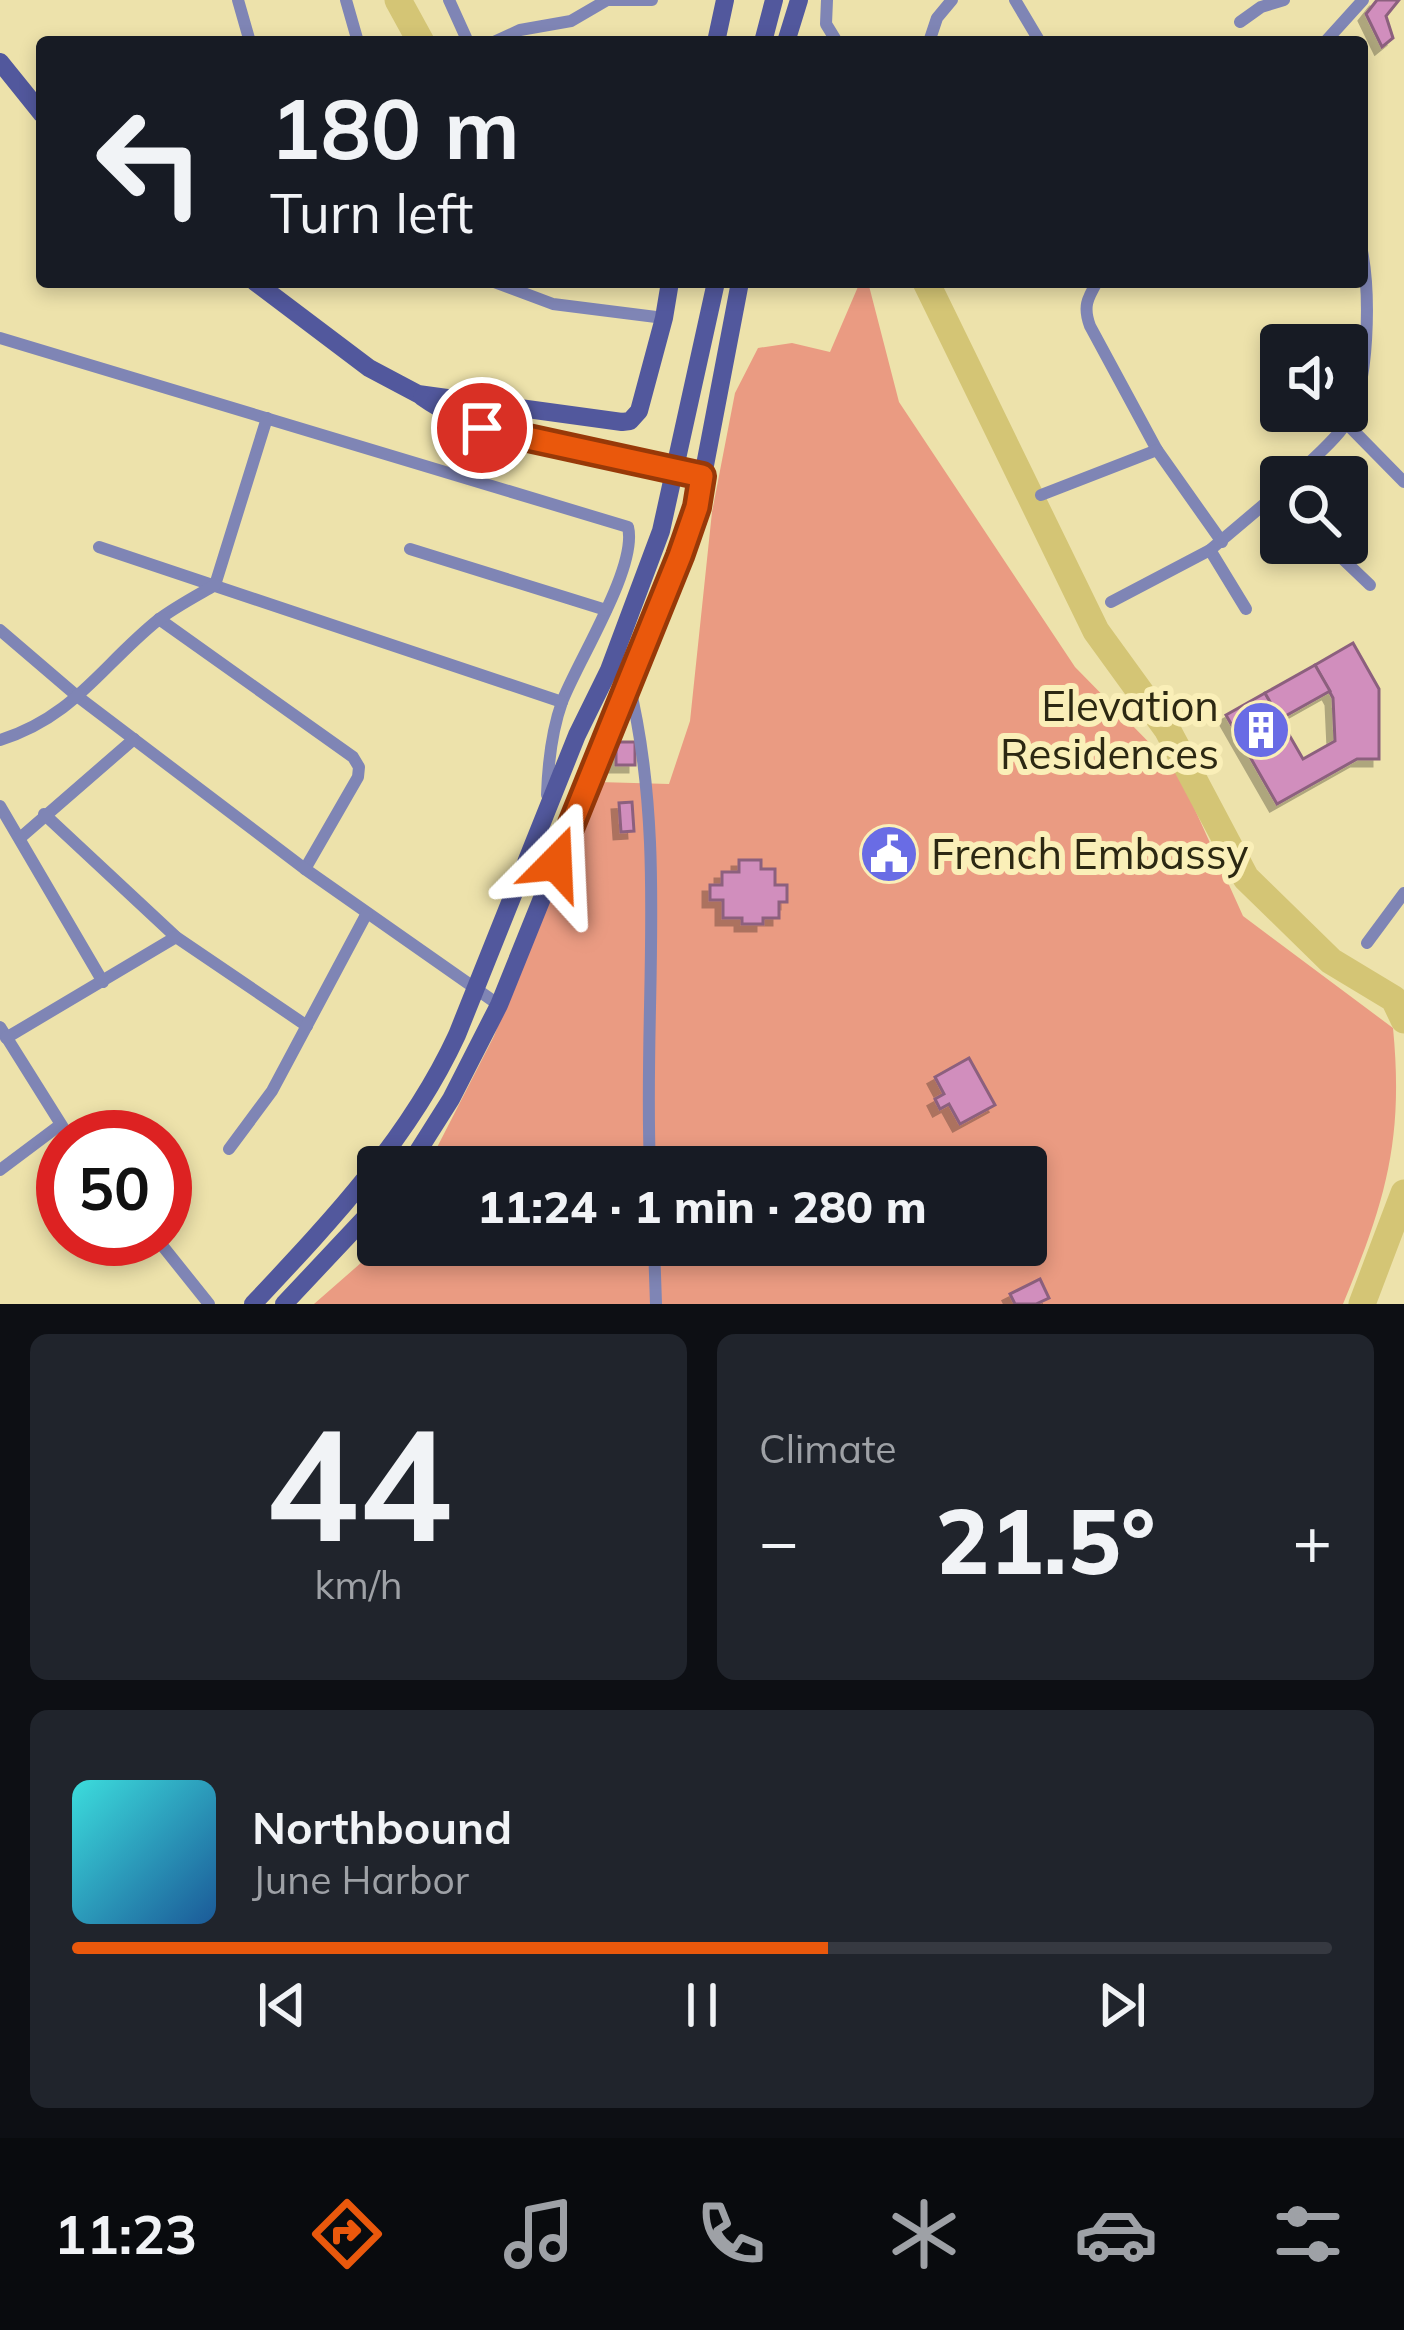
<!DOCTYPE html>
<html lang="en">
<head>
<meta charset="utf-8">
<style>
	body { margin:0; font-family:Mulish,sans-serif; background:#20242c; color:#f1f3f6; height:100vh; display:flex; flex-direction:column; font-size:45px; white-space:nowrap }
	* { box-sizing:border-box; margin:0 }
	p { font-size:39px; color:#9ea1a6 }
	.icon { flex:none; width:66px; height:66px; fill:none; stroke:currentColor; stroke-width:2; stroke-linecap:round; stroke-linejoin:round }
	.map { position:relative; height:1304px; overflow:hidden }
	.sheet { display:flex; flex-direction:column; gap:30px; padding:30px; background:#0d0f14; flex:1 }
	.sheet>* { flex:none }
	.hud { position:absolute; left:36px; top:36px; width:1332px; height:252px; border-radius:12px; box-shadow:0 6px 18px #0003; background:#171b24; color:#f1f3f6; overflow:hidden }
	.tools { position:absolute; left:1260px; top:324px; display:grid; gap:24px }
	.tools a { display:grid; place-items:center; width:108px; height:108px; border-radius:12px; background:#171b24; box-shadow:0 6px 18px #0003; font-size:60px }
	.speed { position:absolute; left:36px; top:1110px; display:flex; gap:24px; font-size:60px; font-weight:700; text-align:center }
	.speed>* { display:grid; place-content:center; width:156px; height:156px; border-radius:50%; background:#171b24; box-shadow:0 6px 18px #0003; line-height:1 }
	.speed .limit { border:18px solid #d22; background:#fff; color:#111 }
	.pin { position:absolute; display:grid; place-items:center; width:102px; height:102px; color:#fff; margin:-51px; border:6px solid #fff; border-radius:50%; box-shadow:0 3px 12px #0007 }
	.me { position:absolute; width:132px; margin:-66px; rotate:21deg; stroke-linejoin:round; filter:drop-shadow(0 0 9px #0008) }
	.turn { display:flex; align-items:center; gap:42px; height:252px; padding:0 36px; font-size:54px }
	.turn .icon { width:156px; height:156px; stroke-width:2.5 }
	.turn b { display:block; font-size:84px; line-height:102px }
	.big { font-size:90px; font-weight:800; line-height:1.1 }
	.sheet .widget { flex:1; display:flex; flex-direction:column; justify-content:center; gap:18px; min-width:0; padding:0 42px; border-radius:18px; background:#20242c }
	.sheet .dial { align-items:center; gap:0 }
	.dial b { font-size:156px; line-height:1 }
	.song { display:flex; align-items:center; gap:36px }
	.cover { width:144px; height:144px; border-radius:18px; background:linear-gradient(135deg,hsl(180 70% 55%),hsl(210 70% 35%)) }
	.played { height:12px; border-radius:6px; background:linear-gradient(90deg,#ea580c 60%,#363941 60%) }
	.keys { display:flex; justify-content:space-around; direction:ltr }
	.heat { display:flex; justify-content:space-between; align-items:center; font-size:66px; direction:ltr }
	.sheet .tiles { flex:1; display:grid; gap:30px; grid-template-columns:1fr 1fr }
	.widget:last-child { grid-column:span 2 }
	.trip { position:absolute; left:357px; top:1146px; width:690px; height:120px; border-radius:12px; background:#171b24; box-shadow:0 6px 18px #0003; font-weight:800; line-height:120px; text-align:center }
	.dock { display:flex; height:192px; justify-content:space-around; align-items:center; background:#090b0e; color:#9ea1a6 }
	.dock .icon { width:84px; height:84px }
	.dock .current { color:#ea580c }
	.dock b { font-size:54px; color:#f1f3f6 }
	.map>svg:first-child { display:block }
	.forest { fill:#ea9b82 }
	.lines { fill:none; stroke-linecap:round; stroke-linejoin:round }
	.river { stroke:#d4c575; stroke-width:27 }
	.building { fill:#d18ebd; stroke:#8c607e; stroke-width:3; filter:url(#shadow) }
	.street { stroke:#7f85b5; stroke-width:12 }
	.secondary { stroke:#52589d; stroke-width:18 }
	.route-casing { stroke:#983908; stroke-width:30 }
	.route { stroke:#ea580c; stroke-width:21 }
	.labels { text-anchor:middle; stroke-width:12; stroke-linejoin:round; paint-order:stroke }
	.poi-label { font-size:42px; fill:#2c2812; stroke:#faefb8; text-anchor:end }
</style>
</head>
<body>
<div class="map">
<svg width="1404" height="1304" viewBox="0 0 1404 1304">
	<defs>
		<filter id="shadow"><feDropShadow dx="-7" dy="7" stdDeviation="0" flood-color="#0004"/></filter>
	</defs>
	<rect width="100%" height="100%" fill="#ede2ab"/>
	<path class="forest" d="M860 282H868L899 402 1075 667 1178 772 1243 916 1393 1028C1404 1141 1385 1202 1343 1304H314L362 1262 378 1238V1245H1026V1167H427L494 1036 587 792 598 782 669 784 690 721 712 512 735 393 758 348 792 343 830 352Z"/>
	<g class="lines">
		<g class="river">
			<path d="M398 0 421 42"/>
			<path d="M926 282 1096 631 1167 729 1246 878 1331 961 1394 999 1404 1020"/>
			<path d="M1362 1304 1404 1193"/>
		</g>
	</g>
	<g class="building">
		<path d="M1377 0H1399L1386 16 1393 38 1382 47 1366 14Z"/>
		<path d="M1353 643 1379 689V759H1357L1277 804 1226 715 1265 693 1303 759 1335 741 1333 698 1315 665Z"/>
		<path d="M1315 665 1330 691 1280 719 1265 693Z"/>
		<rect x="616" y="742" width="19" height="23"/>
		<path d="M632 802 634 831 621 832 619 803Z"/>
		<path d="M739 860H761V869H775V885H787V902H779V918H763V924H742V918H723V900H710V885H722V872H739Z"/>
		<path d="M969 1058 995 1105 960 1124 949 1104 940 1109 935 1099 944 1094 935 1077Z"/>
		<path d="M967 1151 975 1167H949L947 1162Z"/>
		<path d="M1040 1279 1049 1298 1036 1304H1015L1010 1294Z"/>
	</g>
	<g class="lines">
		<g class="street">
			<path d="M238 0 250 42"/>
			<path d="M346 0 358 42"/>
			<path d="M449 0 468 42"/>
			<path d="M827 0 826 24 837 42"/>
			<path d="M1015 0 1040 42"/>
			<path d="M1240 22 1261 7 1284 0"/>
			<path d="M494 42 520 30 571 21 607 0H652"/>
			<path d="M929 42 937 18 952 0"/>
			<path d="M1325 42 1363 0"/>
			<path d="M494 282 553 304 664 318"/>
			<path d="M1097 282C1087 299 1083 307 1090 326L1157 450 1222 542"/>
			<path d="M0 338 628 527C638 567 577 662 562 702 551 733 548 764 547 795"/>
			<path d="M1346 423 1404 482"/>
			<path d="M462 476 482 427"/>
			<path d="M1294 477C1311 460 1334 442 1347 422 1370 385 1370 293 1362 251"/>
			<path d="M1041 495 1157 450"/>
			<path d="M1326 543 1370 585"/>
			<path d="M99 547 562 702"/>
			<path d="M410 549 606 610"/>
			<path d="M1210 550 1246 609"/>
			<path d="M1111 602 1210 550 1281 490"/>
			<path d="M159 619 353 757 359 767 358 777 305 869"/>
			<path d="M0 630 77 696 305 869 499 1005"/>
			<path d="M609 670 628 680C668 839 643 1005 650 1167"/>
			<path d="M0 740C74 717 101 666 158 620 175 607 196 596 215 585L267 418"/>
			<path d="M0 806 103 982"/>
			<path d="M44 814 176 937 307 1026"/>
			<path d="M20 838 134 739"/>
			<path d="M1367 943 1404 893"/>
			<path d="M0 1027 69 1137"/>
			<path d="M6 1038 176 937"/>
			<path d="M229 1149 272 1091 367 913"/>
			<path d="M0 1170 60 1125"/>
			<path d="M157 1239 209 1304"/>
			<path d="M654 1245 656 1304"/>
		</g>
		<g class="secondary">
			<path d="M716 42 725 0"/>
			<path d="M763 42 774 0"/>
			<path d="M786 42 799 0"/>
			<path d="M0 62 42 114"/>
			<path d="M255 282 369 368 418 394 622 422 630 421 639 411 664 318 670 282"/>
			<path d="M422 397C495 449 597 448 682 471"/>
			<path d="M408 1167 451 1099 499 1005 680 556 697 507 740 282"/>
			<path d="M253 1304C331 1221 409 1139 457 1035L577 735 609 670 661 531 716 282"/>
			<path d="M284 1304 378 1204"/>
		</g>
	</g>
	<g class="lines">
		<defs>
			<path id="route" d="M482 428 702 476 697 507 680 556 556 863"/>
		</defs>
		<use href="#route" class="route-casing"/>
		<use href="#route" class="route"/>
	</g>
	<defs>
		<symbol id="building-disc" viewBox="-11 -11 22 22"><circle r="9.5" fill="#696ce5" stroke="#faefb8"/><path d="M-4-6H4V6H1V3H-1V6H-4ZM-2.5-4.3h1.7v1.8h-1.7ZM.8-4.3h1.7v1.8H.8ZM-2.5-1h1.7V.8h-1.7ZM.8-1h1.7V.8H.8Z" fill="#fff"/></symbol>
		<symbol id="civic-disc" viewBox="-11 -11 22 22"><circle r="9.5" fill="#696ce5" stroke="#faefb8"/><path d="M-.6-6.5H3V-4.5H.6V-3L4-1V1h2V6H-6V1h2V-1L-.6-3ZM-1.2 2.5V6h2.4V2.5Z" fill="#fff"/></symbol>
	</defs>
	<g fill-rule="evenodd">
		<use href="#building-disc" x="1228" y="697" width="66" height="66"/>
		<use href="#civic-disc" x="856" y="821" width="66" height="66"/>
	</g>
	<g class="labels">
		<g class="poi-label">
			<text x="1219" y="721">Elevation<tspan x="1219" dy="48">Residences</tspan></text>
			<text x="931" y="869" text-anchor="start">French Embassy</text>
		</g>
	</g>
</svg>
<div class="tools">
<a><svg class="icon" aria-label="sound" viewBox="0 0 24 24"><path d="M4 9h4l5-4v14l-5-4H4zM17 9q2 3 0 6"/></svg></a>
<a><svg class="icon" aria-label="search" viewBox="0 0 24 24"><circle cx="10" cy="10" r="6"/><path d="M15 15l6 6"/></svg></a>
</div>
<div class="speed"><div class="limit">50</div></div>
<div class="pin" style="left:482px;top:428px;background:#d93025"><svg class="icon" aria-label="arrive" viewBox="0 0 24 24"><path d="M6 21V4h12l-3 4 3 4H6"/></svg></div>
<svg class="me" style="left:556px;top:863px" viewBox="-20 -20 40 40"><path d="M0-17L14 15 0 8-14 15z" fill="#ea580c" stroke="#fff" stroke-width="4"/></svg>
<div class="trip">11:24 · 1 min · 280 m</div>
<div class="hud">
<div class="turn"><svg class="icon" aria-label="left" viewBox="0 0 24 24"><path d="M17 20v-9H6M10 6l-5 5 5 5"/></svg><div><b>180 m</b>Turn left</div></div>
</div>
</div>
<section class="sheet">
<div class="tiles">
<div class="widget dial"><b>44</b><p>km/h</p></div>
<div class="widget"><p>Climate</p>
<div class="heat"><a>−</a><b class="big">21.5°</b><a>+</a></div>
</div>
<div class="widget">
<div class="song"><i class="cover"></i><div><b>Northbound</b><p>June Harbor</p></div></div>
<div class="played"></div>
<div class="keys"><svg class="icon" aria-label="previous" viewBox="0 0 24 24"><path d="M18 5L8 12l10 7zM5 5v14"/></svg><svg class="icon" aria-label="pause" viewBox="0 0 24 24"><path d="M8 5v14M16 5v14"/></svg><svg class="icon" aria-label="next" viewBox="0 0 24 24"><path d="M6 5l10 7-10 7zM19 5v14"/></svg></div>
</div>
</div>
</section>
<nav class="dock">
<b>11:23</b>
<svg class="icon current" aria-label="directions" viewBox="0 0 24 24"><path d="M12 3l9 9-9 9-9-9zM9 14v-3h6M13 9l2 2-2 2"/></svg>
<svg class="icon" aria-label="music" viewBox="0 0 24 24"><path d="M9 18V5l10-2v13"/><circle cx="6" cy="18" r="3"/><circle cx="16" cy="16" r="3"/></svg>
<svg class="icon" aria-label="phone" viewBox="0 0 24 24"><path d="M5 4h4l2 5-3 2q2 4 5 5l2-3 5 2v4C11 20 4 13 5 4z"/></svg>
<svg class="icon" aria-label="climate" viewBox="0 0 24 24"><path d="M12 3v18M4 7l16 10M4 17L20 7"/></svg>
<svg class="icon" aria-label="car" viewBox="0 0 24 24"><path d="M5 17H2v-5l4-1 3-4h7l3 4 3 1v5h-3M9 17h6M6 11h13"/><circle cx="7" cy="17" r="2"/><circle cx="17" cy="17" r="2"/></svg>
<svg class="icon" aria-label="filters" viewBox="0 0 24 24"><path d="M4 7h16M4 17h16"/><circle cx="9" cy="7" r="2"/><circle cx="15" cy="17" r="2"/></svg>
</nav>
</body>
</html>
